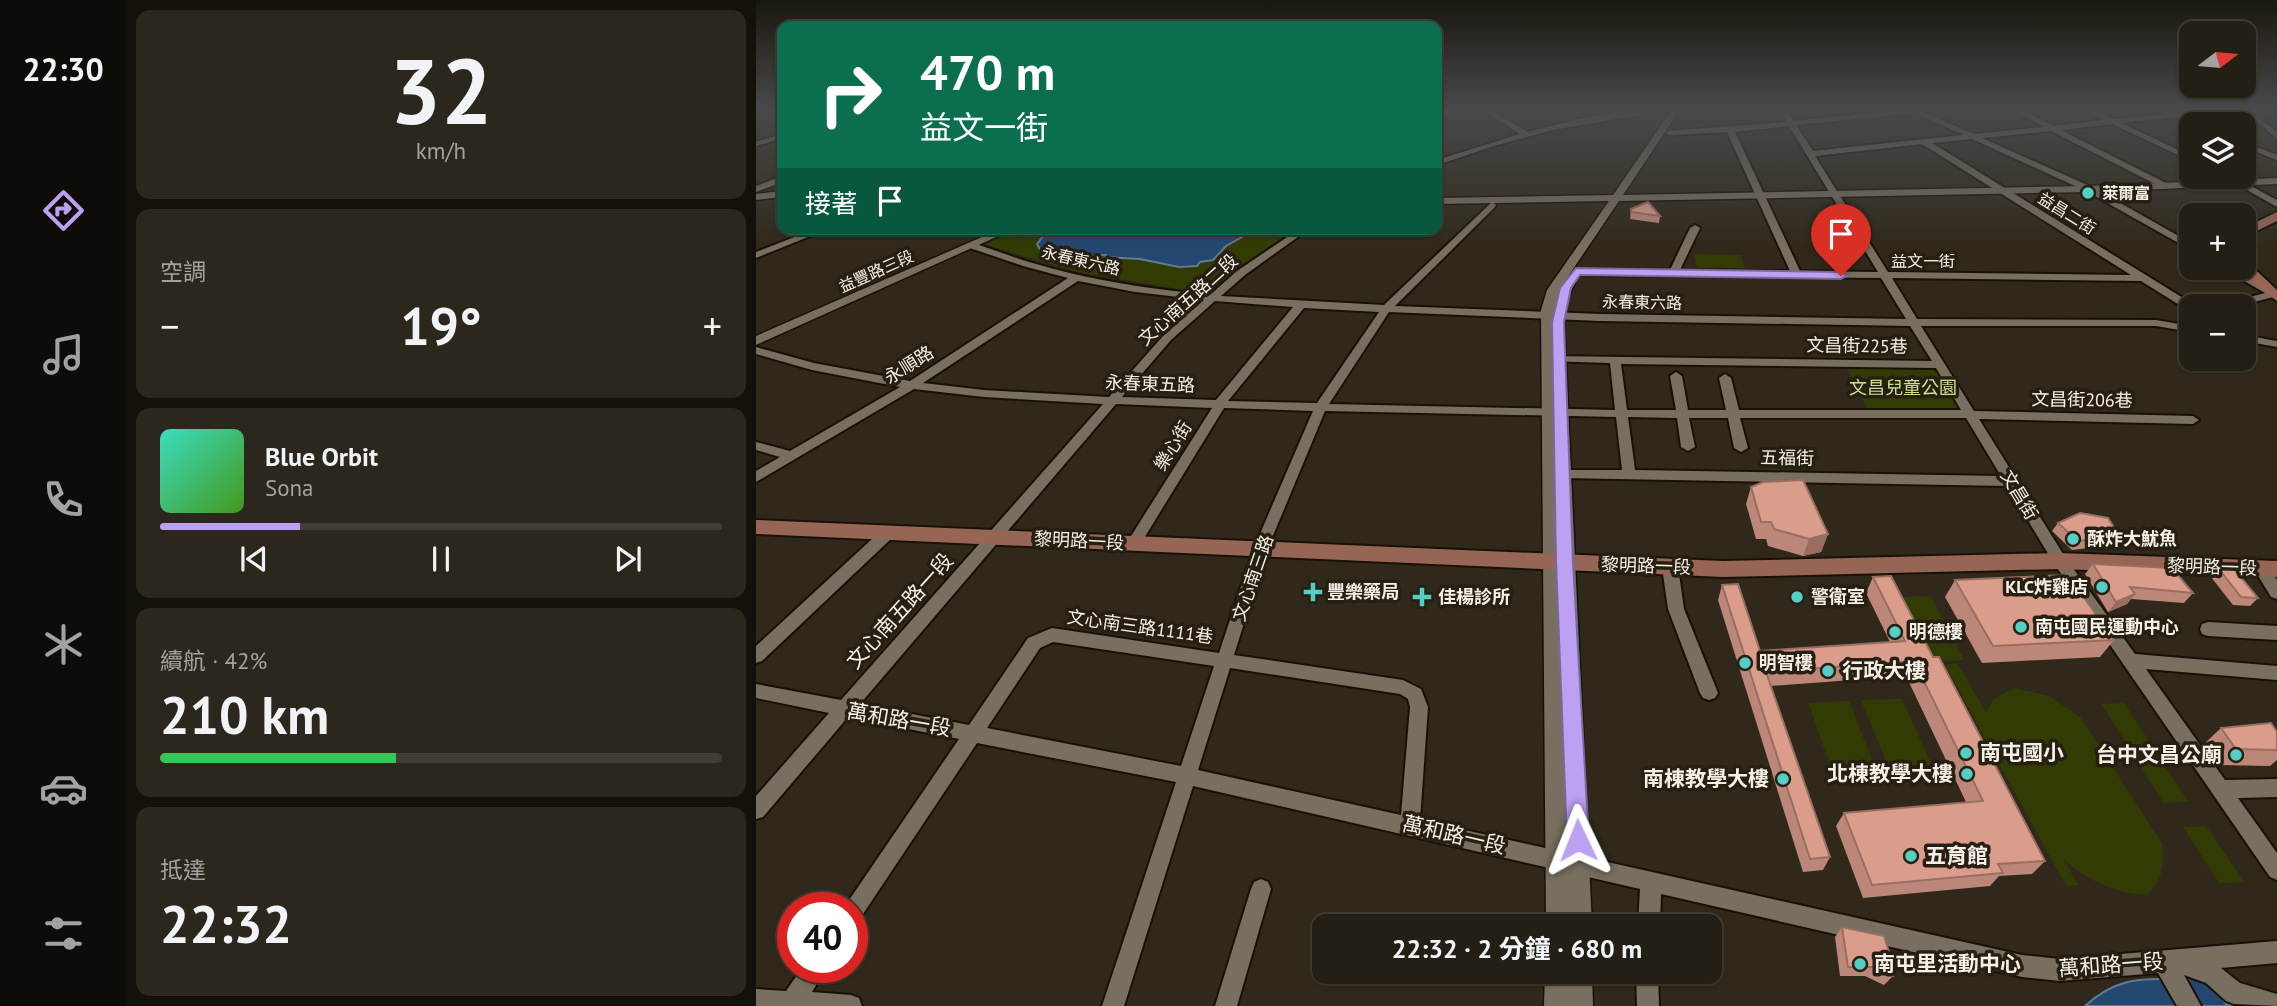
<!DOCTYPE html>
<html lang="zh-TW">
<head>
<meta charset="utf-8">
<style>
	body { margin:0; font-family:"PT Sans","Noto Sans TC",sans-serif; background:#2c271d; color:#f1f3f6; height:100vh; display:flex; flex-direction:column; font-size:26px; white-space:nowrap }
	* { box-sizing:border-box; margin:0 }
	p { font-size:23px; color:#a3a2a0 }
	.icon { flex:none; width:38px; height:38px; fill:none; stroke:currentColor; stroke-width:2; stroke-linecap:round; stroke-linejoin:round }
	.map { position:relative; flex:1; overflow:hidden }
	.sheet { display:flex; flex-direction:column; gap:10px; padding:10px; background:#14110b; width:630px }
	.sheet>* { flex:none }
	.guide { position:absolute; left:21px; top:21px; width:665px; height:214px; border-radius:14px; box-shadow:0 2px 5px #0004,0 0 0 2px #413d34; background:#0b6e4f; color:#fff; overflow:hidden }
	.needle { width:46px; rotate:74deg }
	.controls { position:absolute; left:1423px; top:21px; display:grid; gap:14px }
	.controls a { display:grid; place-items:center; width:77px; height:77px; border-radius:14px; background:#241f14; box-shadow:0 2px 5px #0004,0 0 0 2px #413d34; font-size:35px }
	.speed { position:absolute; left:21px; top:892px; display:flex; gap:14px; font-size:35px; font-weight:700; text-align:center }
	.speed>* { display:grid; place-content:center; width:91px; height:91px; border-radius:50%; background:#241f14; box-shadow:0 2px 5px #0004,0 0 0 2px #413d34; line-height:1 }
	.speed .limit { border:10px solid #d22; background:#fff; color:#111 }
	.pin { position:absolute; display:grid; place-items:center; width:60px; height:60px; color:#fff; margin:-72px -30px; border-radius:50% 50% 50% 0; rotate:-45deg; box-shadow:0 0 7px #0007 }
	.pin .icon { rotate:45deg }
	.me { position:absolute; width:77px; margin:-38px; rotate:358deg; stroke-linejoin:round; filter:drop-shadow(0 0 5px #0008) }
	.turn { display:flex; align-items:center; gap:24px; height:147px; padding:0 28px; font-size:32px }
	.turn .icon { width:91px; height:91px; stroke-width:2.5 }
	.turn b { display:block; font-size:49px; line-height:60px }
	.then { display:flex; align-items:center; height:66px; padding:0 28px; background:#0003; gap:14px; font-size:26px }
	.big { font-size:52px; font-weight:700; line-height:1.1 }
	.sheet .tile { flex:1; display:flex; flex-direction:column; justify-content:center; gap:10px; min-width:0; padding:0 24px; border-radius:14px; background:#2c271d }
	.sheet .dial { align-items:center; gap:0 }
	.dial b { font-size:91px; line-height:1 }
	.song { display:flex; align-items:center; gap:21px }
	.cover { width:84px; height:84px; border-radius:10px; background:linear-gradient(135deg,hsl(170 70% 55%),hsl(100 70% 35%)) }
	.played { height:7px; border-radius:4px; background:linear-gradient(90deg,#bca0f2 25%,#413d34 25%) }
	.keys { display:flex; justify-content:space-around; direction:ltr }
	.heat { display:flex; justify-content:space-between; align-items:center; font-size:38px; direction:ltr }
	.charge { height:10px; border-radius:5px; background:linear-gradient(90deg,#34c759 42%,#413d34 0) }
	.trip { position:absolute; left:556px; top:914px; width:410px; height:70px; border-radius:14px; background:#241f14; box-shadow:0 2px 5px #0004,0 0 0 2px #413d34; font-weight:700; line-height:70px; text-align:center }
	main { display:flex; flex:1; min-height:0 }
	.tabs { display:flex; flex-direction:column; width:126px; justify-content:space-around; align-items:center; background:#0e0c08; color:#a3a2a0 }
	.tabs .icon { width:49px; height:49px }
	.tabs .selected { color:#bca0f2 }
	.tabs b { font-size:32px; color:#f1f3f6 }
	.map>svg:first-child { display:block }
	.green { fill:#313b03 }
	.water { fill:#24476f; stroke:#637a93; stroke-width:2 }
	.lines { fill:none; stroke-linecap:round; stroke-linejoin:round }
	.minor-casing { stroke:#181105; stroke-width:4 }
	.tertiary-casing { stroke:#181105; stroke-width:3 }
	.secondary-casing { stroke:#181105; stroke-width:4 }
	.minor { fill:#786f60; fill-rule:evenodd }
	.tertiary { fill:#786f60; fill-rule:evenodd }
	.secondary { fill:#966556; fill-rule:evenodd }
	.wall { fill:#bc8778 }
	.shaded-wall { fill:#996e61 }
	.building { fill:#db9d8b; stroke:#996e61; stroke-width:2 }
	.route { fill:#bca0f2; stroke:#7a689d; stroke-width:2 }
	.poi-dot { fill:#55cec6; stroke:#261f12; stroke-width:2.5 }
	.labels { text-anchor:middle; stroke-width:7; stroke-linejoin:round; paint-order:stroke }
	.far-poi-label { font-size:16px; font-weight:bold; fill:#f5f0e7; stroke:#261f12; text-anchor:start }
	.far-street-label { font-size:16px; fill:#f5f0e7; stroke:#261f12 }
	.street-label { font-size:18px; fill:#f5f0e7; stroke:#261f12 }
	.park-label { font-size:18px; fill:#cae08d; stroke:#261f12 }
	.poi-label { font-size:18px; font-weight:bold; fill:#f5f0e7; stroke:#261f12; text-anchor:start }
	.near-street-label { font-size:21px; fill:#f5f0e7; stroke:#261f12 }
	.near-poi-label { font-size:21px; font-weight:bold; fill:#f5f0e7; stroke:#261f12; text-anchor:start }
</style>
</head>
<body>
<main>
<nav class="tabs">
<b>22:30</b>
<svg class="icon selected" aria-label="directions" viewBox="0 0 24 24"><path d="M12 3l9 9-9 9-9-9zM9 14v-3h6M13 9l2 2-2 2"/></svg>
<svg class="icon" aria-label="music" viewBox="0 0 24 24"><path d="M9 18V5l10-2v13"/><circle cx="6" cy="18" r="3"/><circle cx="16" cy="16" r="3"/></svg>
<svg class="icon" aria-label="phone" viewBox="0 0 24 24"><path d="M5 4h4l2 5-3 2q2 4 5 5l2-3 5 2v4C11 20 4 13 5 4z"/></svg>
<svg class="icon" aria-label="climate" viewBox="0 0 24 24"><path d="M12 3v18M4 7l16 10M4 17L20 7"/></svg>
<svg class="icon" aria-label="car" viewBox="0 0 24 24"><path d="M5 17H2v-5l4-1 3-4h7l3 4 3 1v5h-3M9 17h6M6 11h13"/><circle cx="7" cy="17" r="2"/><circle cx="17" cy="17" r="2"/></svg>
<svg class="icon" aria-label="filters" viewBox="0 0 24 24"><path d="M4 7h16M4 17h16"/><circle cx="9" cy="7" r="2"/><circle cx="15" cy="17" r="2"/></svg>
</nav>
<section class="sheet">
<div class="tile dial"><b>32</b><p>km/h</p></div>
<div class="tile"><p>空調</p>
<div class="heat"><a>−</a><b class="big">19°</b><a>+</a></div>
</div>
<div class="tile">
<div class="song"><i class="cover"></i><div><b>Blue Orbit</b><p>Sona</p></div></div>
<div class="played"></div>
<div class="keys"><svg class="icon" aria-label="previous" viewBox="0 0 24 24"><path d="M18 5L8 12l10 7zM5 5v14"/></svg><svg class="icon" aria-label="pause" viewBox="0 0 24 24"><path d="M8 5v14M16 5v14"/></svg><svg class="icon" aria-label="next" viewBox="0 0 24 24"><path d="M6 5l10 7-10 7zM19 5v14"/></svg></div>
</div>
<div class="tile"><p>續航 · 42%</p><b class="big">210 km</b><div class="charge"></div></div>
<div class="tile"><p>抵達</p><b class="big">22:32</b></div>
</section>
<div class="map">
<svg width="1521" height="1006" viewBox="0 0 1521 1006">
	<rect width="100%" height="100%" fill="#30291b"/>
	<g class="green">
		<path d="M261 229H538L446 293 321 272 230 245Z"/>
		<path d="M938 254 985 255 989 269 941 268Z"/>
		<path d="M1090 366 1178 367 1206 411 1112 410Z"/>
		<path d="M1175 596 1208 660 1178 661 1147 597Z"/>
		<path d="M1201 663 1230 712 1238 699 1258 688 1294 696 1325 718 1406 843C1408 864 1407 882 1390 895 1357 893 1333 880 1308 860L1322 885 1310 886 1189 665Z"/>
		<path d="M1146 699 1182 779 1138 781 1105 700Z"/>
		<path d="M1093 701 1125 782 1081 784 1052 703Z"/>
		<path d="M1368 703 1396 746 1373 747 1345 704Z"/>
		<path d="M1401 754 1432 801 1408 803 1376 755Z"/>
		<path d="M1450 826 1488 882 1463 883 1427 827Z"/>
	</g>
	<g class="water">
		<path d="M304 229H495V232L470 246 457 260 444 262 441 266 423 267 384 259 349 257 350 255 321 256 284 249 281 244 288 235Z"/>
		<path d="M1451 977 1470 1004 1478 1006H1329C1370 968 1402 983 1451 977Z"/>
	</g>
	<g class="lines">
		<defs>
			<g id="minor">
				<path d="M700 108H711L681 117V113Z"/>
				<path d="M723 108H730L772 132C819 120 873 105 922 108L797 130 741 145 681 165V160L764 134Z"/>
				<path d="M1023 108H1029L1038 121 1158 108 1218 134 1288 127 1254 108H1262L1298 126 1348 120 1325 108H1333L1358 119 1412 114 1408 111 1412 109 1446 124H1436L1420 117 1365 123 1435 156V161L1356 124 1305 130 1412 184 1413 186 1409 189 1295 131 1226 138 1336 187 1435 243V250L1330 191 1216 139 1176 143 1432 301 1444 304 1445 306H1435V308L1425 306 1385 281 1136 278 1161 319 1400 320 1435 326V332L1400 326H1165L1218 411 1437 416 1443 420 1437 424 1223 419 1309 557 1379 654 1521 666V680L1390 669 1469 780 1521 779V797L1482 798 1521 853V880L1514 877 1299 565 1251 486 806 478 801 476 799 473 801 470H866L860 417 569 411 511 550 478 655 647 680 665 689 672 707 664 820 1266 955 1304 959 1521 941V963L1465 968 1484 983 1521 994V1006L1478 1004 1470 1001 1450 983 1428 975 1445 1006H1421L1402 973 1304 981 1266 977 905 894 904 926H882L884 889 437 786 368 1006H346L420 782 221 743 103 920 96 923V908H87L89 906 203 739 92 717 7 817 0 819V796L73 713 0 698V684L85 700 347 404 228 397 158 389 0 482V471L24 457 0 450V442L34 451 144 387 56 370 0 354V347L58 363 154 381 312 278 267 266 214 248 212 246 217 243C236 249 254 256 273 262 332 280 393 289 454 295L481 271 543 229H553L489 275 465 296 628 305 736 202 740 205 739 207 639 306 844 314 1150 319 1125 278 820 275 815 272 820 269 914 270 934 228 939 225 944 228 924 270 1034 271 971 132 913 135 909 133 913 131 1031 122ZM1159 113 1208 135 1057 151 1040 125ZM1033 126 1122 272 1044 271 979 132ZM1166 144 1375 275 1132 272 1059 156ZM322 281 379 292 448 300 407 336 353 397 228 390 167 383ZM459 301 537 307 460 400 366 397 415 340ZM548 308 623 312 561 403 472 401ZM633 312 844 321 1154 326 1176 361 792 356 788 357V361L854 363 859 410 573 404ZM865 364 1180 368 1205 410H983L975 378 969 374 963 378 970 410H932L926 376 920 372 914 376 920 410H871ZM360 404 456 408 370 544 372 548H382L468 408 557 411 497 550 463 653 296 628 272 638 213 725 104 704ZM872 417 921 418 925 447 932 451 939 447 933 418H972L978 448 985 452 992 448 984 418H1210L1245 476 879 470ZM297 642 458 666 425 766 231 728 284 648ZM474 668 644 694 652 699 654 707 645 815 442 770Z"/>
				<path d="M1469 108C1488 107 1508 119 1521 133V139L1504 124Z"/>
				<path d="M26 134V138L0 146V142Z"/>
				<path d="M1488 142 1521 155V160L1488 147Z"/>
				<path d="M1468 177H1478L1521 200V207Z"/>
				<path d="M59 229H72L0 258V252Z"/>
				<path d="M1466 268H1478L1514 288V292L1521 290V296L1483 306H1467L1468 304 1509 293Z"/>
				<path d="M1488 335 1521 341V347L1488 341Z"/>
				<path d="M133 527 138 528 140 532 138 536 6 661 0 663V646L128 528Z"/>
				<path d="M914 561 919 563 922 567 928 609 962 693 959 698 953 700 947 698 944 693 912 609 906 567 909 563Z"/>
				<path d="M1506 563 1511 565 1521 580V599L1515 597 1498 569 1501 565Z"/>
				<path d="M1452 622 1521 626V640L1452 636 1446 634 1444 629 1446 624Z"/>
				<path d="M505 879 512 882 515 889 481 1006H459L495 889 498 882Z"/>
				<path d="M46 968H70L56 992 95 995 103 998 106 1006H0V989L30 991Z"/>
				<path d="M880 971H902L903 1006H881Z"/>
			</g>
			<g id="tertiary">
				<path d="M917 108H925L867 195 1333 186 1521 178V184L1333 192 863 201 809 281 819 283 811 299 808 322 836 926H790L785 310 791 290 853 201 681 204V198L857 195Z"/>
				<path d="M26 176V182L0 192V186Z"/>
				<path d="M26 191V197L0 200V194Z"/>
				<path d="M244 229H258L0 345V336Z"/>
				<path d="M789 971H836L837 1006H788Z"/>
			</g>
			<g id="secondary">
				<path d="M1521 212V221L1488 237V228Z"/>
				<path d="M1488 259 1521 290V301L1490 278 1484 268H1488Z"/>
				<path d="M0 520 967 561 1304 553 1521 561V577L1304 569 967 577 0 534Z"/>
			</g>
		</defs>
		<use href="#minor" class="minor-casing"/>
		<use href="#tertiary" class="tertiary-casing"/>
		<use href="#secondary" class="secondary-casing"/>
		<use href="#minor" class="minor"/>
		<use href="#tertiary" class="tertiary"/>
		<use href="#secondary" class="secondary"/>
	</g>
	<g class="wall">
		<path d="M875 209 904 216 903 223 874 219Z"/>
		<path d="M995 487 1072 534 1065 552 1047 556 1012 546 1010 539H1000L990 504Z"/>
		<path d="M1302 523 1364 537 1358 545 1316 550 1296 531Z"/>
		<path d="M1337 564 1437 593 1428 603 1375 599 1371 604 1352 612 1329 574Z"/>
		<path d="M1463 569 1502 598 1494 606 1477 605 1455 577Z"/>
		<path d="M1117 577 1177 657 1289 861 1276 874 1243 876 1234 886 1107 898 1080 826 1088 813 1210 802 1150 676 1015 686 1074 857 1067 870 1047 872 962 600 966 585 1004 651 1134 642 1110 593Z"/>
		<path d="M1199 580 1358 640 1344 657 1226 663 1189 597Z"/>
		<path d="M1465 728 1521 732V760L1514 766 1462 765 1447 745Z"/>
		<path d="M1086 927 1137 976 1128 985 1109 976H1084L1079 937Z"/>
	</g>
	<g class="shaded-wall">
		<path d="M1072 534 1065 552 1047 556 1053 539Z"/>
		<path d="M1379 594 1371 604 1352 612 1360 602Z"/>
	</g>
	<g class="building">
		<path d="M892 202 904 216 875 212V209Z"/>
		<path d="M1047 480 1072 534 1053 539 1018 529 1015 522H1005L995 487 1007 482Z"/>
		<path d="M1324 513 1352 518 1364 537 1322 541 1302 523Z"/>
		<path d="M1337 564 1416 568 1437 593 1374 587 1379 594 1360 602Z"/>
		<path d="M1463 569H1478L1502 598 1485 597Z"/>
		<path d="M1312 575 1358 640 1237 646 1199 580Z"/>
		<path d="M1135 576 1177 657H1183L1289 861 1242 864 1247 873 1116 885 1088 813 1227 801 1158 661 1010 672 1074 857 1054 859 966 585 982 584 1004 651 1149 641 1117 577Z"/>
		<path d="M1515 723 1521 732V750L1480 749 1465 728Z"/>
		<path d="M1086 927 1128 936 1136 961 1137 976 1117 967H1092Z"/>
	</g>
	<linearGradient id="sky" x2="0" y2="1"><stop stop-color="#1a170f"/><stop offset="0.44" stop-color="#48494a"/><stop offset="1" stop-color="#48494a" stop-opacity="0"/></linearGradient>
	<rect width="1521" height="248" fill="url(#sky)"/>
	<path class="route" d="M820 268 1085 272 1091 276 1085 279 824 275 815 288 808 322 817 562 833 840 830 848 822 851 814 848 811 840 800 562 796 322 804 288Z"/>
	<g class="poi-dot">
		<circle cx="1332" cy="193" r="7"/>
		<circle cx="1317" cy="539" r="7"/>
		<circle cx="1346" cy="587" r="7"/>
		<path d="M553.5 581.5h7v7h7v7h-7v7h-7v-7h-7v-7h7z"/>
		<path d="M662.5 586.5h7v7h7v7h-7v7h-7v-7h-7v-7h7z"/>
		<circle cx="1041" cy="597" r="7"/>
		<circle cx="1265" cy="627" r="7"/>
		<circle cx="1139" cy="632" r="7"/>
		<circle cx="989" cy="663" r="7"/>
		<circle cx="1072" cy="671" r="7"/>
		<circle cx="1210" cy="753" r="7"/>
		<circle cx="1480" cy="755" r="7"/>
		<circle cx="1211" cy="774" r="7"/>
		<circle cx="1027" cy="779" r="7"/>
		<circle cx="1155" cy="856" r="7"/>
		<circle cx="1104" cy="964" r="7"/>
	</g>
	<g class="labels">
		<g class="far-poi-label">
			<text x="1346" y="199">萊爾富</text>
		</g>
		<g class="far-street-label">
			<text transform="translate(1311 213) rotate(32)" y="6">益昌二街</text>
			<text transform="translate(325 260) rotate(13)" y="6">永春東六路</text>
			<text x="1167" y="267">益文一街</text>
			<text transform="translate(120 271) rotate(-24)" y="6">益豐路三段</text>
			<text transform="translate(886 302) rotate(1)" y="6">永春東六路</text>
		</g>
		<g class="street-label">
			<text transform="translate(432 300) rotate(-42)" y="6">文心南五路二段</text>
			<text transform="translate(1101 346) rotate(1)" y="6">文昌街225巷</text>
			<text transform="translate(153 365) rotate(-32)" y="6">永順路</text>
			<text transform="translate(394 384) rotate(2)" y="6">永春東五路</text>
			<text transform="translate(1326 400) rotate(1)" y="6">文昌街206巷</text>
			<text transform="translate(417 446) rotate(-58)" y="6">樂心街</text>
			<text transform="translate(1031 458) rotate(1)" y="6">五福街</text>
			<text transform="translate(1263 495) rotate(59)" y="6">文昌街</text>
			<text transform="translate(323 541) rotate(3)" y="6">黎明路一段</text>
			<text transform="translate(890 566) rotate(2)" y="6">黎明路一段</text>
			<text transform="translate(1456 567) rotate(2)" y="6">黎明路一段</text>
			<text transform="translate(497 578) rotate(-71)" y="6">文心南三路</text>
			<text transform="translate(384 627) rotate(8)" y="6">文心南三路1111巷</text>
		</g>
		<g class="park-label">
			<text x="1147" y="394">文昌兒童公園</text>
		</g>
		<g class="poi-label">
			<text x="1331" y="545">酥炸大魷魚</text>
			<text x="1332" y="593" text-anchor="end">KLC炸雞店</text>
			<text x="571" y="598">豐樂藥局</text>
			<text x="682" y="603">佳楊診所</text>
			<text x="1055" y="603">警衛室</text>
			<text x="1279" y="633">南屯國民運動中心</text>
			<text x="1153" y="638">明德樓</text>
			<text x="1003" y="669">明智樓</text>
		</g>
		<g class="near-street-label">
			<text transform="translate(144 611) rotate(-48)" y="7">文心南五路一段</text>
			<text transform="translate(143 720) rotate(10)" y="7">萬和路一段</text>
			<text transform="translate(698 835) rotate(13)" y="7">萬和路一段</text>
			<text transform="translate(1355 965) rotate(-4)" y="7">萬和路一段</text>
		</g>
		<g class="near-poi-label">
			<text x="1086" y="678">行政大樓</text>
			<text x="1224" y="760">南屯國小</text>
			<text x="1466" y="762" text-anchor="end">台中文昌公廟</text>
			<text x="1197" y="781" text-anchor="end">北棟教學大樓</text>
			<text x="1013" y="786" text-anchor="end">南棟教學大樓</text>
			<text x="1169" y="863">五育館</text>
			<text x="1118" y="971">南屯里活動中心</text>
		</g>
	</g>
</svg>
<div class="controls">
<a><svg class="needle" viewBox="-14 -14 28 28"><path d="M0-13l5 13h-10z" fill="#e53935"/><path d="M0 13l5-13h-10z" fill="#a3a2a0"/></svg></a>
<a><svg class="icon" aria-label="layers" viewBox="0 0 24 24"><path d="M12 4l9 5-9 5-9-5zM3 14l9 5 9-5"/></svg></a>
<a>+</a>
<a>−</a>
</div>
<div class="speed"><div class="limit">40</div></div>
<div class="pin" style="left:1085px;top:276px;background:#d93025"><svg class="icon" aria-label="arrive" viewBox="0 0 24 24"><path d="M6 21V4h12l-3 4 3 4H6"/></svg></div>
<svg class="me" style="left:822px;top:840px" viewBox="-20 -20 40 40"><path d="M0-17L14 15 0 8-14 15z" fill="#bca0f2" stroke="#fff" stroke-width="4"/></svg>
<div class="trip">22:32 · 2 分鐘 · 680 m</div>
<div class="guide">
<div class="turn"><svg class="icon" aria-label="right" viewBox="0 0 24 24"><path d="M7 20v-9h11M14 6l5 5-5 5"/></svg><div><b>470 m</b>益文一街</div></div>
<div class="then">接著<svg class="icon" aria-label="arrive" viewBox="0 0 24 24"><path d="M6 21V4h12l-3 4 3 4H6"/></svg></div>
</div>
</div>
</main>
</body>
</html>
